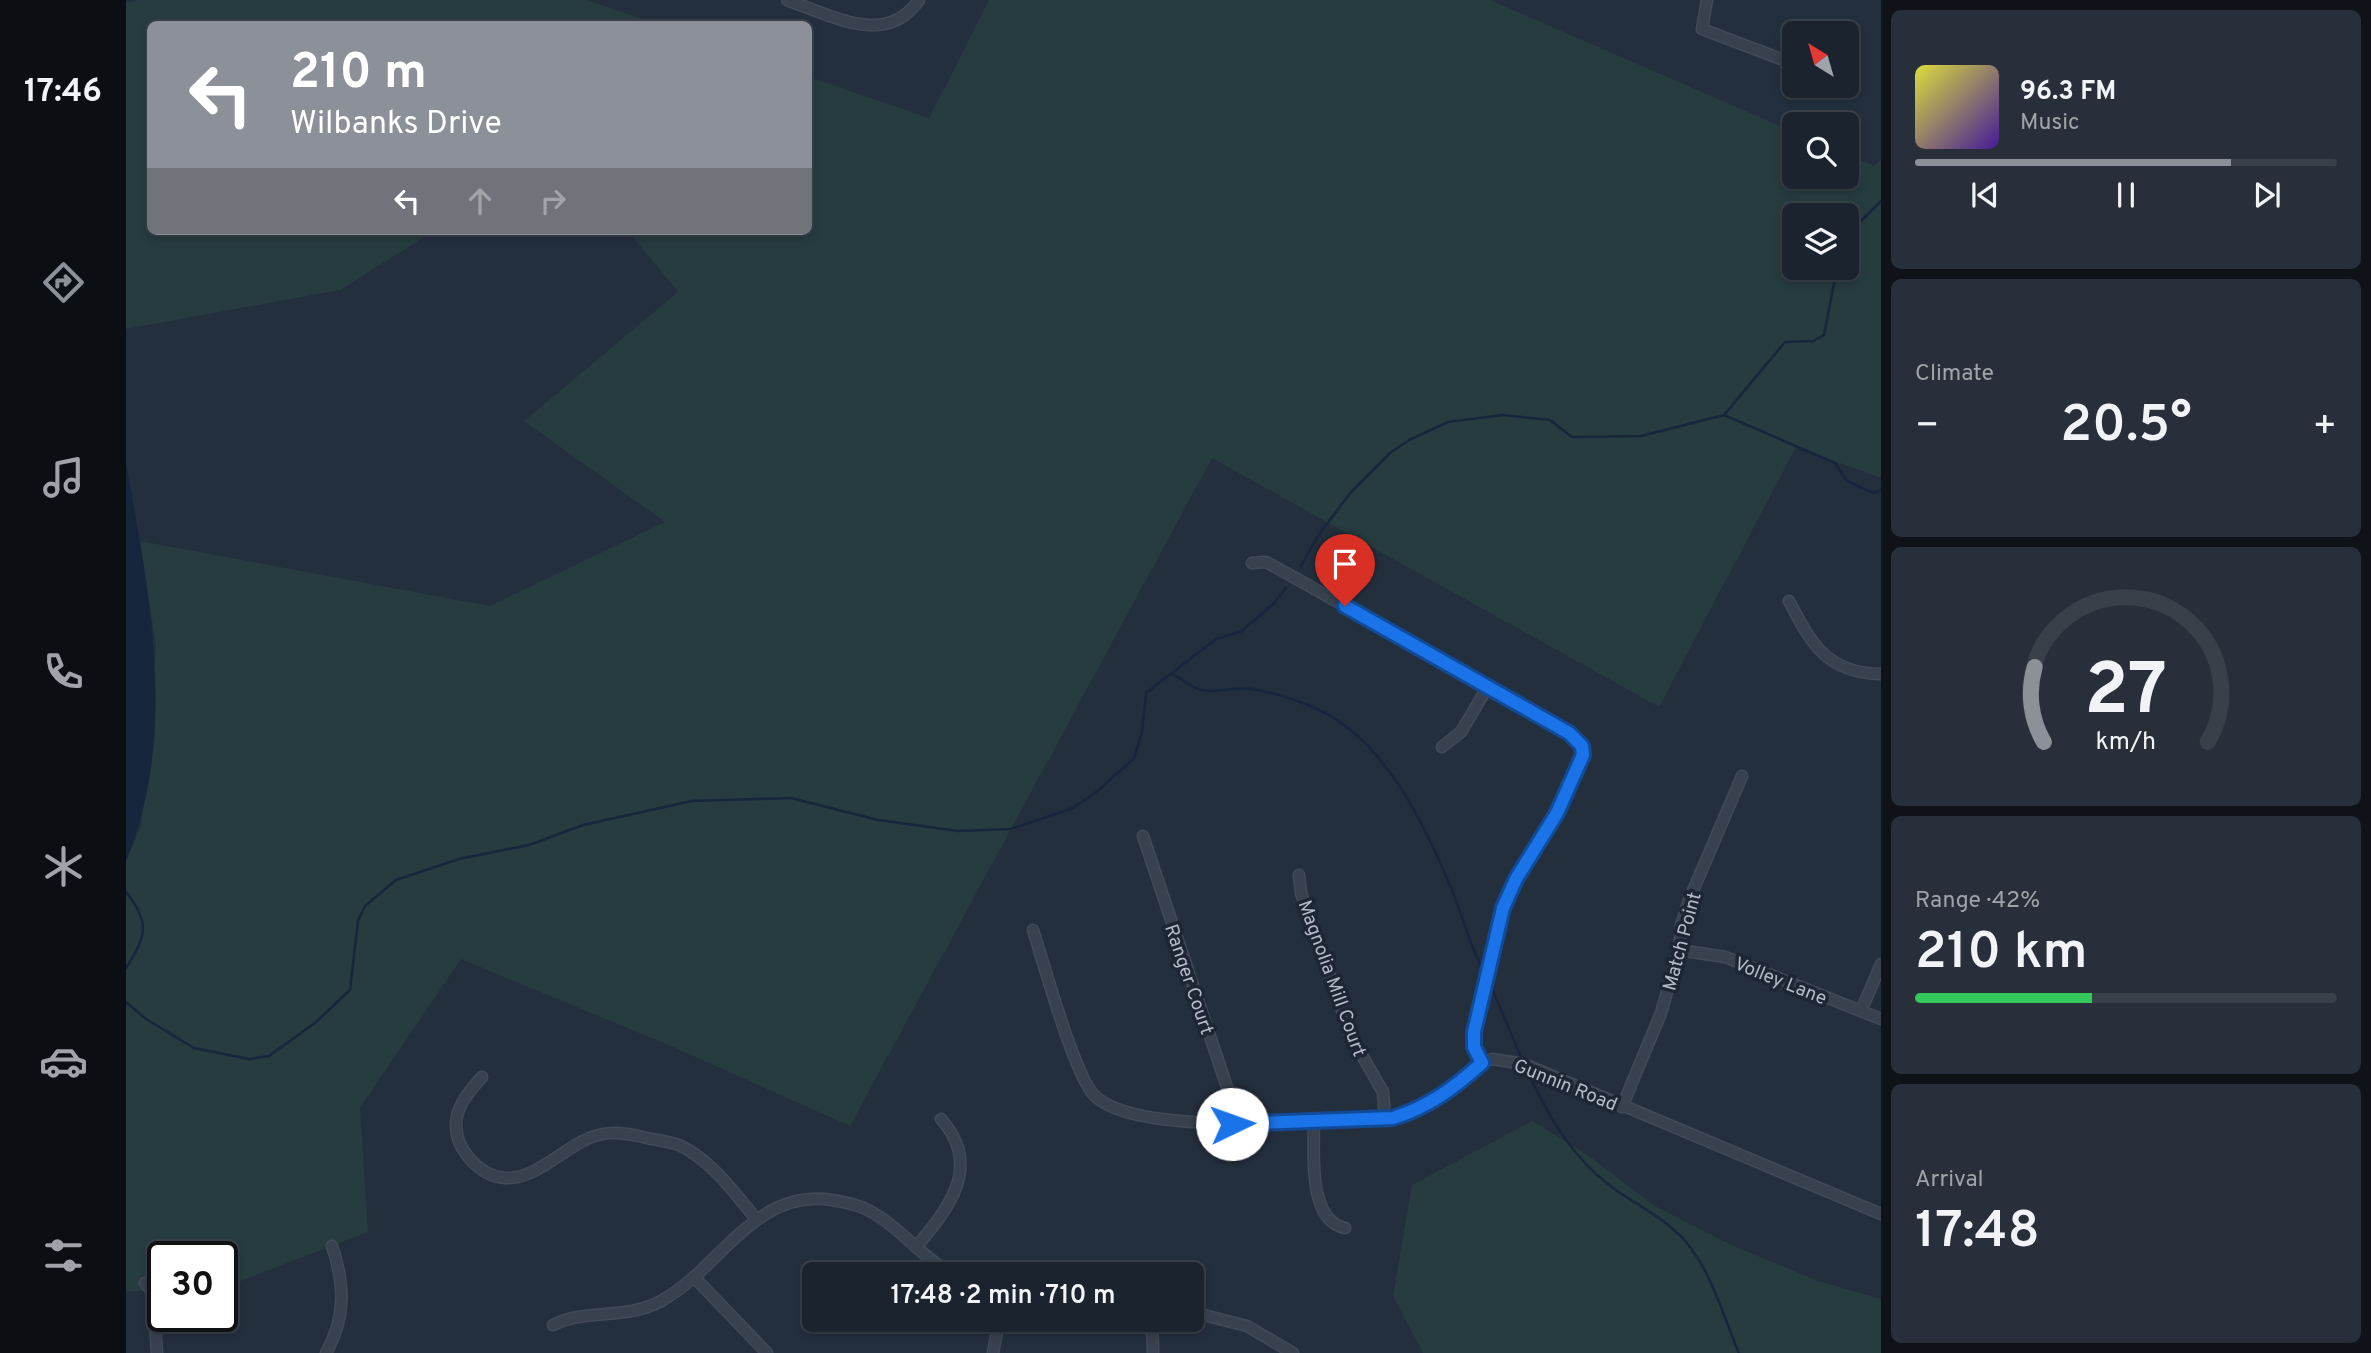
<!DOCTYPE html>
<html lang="en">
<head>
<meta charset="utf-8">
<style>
	body { margin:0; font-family:Overpass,sans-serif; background:#282f3a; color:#f1f3f6; height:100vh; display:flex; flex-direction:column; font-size:26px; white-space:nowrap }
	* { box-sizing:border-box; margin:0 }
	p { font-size:23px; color:#a0a4aa }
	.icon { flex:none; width:38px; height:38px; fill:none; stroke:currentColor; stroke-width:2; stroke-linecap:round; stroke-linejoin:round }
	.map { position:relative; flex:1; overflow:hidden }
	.panel { display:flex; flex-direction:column; gap:10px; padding:10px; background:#0f1319; width:490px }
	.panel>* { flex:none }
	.banner { position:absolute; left:21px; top:21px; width:665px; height:214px; border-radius:10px; box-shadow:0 4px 10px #0003,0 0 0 2px #39404a; background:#8c9099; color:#fff; overflow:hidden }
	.needle { width:46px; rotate:323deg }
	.tools { position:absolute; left:1656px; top:21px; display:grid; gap:14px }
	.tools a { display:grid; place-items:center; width:77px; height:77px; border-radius:10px; background:#1b232e; box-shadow:0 4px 10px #0003,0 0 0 2px #39404a; font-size:35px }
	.speed { position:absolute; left:21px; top:1241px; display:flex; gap:14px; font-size:35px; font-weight:700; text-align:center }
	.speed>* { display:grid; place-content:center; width:91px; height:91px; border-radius:50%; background:#1b232e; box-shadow:0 4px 10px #0003,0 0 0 2px #39404a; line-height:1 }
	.speed .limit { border:4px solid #111; border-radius:10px; background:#fff; color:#111 }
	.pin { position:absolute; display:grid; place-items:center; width:60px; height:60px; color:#fff; margin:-72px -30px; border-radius:50% 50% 50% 0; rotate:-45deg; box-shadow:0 0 7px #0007 }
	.pin .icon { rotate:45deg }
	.me { position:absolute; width:77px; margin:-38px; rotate:87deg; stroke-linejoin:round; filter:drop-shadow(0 0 5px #0008) }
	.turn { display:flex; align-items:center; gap:24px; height:147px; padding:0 28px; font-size:32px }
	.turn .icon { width:91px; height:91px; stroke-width:2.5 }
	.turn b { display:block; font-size:49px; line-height:60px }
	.lanes { display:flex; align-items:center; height:66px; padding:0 28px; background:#0003; justify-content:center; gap:35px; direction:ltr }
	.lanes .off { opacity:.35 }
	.big { font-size:52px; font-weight:600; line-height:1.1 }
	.panel .card { flex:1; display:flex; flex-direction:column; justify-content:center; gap:10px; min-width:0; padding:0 24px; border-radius:10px; background:#282f3a }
	.panel .dial { align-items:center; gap:0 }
	.dial svg { height:182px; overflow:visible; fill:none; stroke:#39404a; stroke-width:7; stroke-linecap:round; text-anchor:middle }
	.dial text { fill:#f1f3f6; stroke:none }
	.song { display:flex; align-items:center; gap:21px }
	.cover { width:84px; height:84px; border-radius:10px; background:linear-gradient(135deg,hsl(60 70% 55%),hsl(260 70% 35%)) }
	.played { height:7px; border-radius:4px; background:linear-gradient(90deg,#8c9099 75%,#39404a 75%) }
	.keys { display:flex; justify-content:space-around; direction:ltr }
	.heat { display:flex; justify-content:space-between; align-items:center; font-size:38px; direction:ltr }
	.charge { height:10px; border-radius:5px; background:linear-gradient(90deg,#34c759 42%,#39404a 0) }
	.trip { position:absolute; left:676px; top:1262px; width:402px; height:70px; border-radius:10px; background:#1b232e; box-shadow:0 4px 10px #0003,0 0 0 2px #39404a; font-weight:600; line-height:70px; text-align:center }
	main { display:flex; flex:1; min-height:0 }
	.dock { display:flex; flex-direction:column; width:126px; justify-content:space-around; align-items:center; background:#0b0e12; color:#a0a4aa }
	.dock .icon { width:49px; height:49px }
	.dock .selected { color:#8c9099 }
	.dock b { font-size:32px; color:#f1f3f6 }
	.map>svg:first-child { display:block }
	.green { fill:#263c3f; fill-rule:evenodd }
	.water { fill:#17263c }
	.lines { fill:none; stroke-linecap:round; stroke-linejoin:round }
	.stream { stroke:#17263c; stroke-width:2.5 }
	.minor-casing { stroke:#414a57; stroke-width:13 }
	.minor { stroke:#38414e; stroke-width:10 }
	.route-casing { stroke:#114b97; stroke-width:18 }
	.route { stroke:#1a73e8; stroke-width:12 }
	.labels { text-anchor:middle; stroke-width:7; stroke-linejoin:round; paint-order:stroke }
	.street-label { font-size:19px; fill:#b4bcc9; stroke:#1d2633 }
</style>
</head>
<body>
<main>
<nav class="dock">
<b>17:46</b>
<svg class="icon selected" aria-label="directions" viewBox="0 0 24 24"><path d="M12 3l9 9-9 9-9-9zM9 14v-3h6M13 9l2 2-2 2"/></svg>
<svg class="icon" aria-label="music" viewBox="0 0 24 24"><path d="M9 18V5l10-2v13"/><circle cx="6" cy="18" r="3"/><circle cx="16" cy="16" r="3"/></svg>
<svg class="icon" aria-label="phone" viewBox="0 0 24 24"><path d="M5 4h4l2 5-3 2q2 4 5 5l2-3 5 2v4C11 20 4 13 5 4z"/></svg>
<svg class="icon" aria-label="climate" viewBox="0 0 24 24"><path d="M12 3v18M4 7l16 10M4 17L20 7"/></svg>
<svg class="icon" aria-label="car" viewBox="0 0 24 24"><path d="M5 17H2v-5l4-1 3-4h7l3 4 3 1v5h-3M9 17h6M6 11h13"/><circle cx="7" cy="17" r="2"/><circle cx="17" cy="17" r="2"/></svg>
<svg class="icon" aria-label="filters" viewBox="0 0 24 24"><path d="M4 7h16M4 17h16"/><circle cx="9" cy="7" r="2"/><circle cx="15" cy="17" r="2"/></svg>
</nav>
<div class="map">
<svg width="1755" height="1353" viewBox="0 0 1755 1353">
	<rect width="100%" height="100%" fill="#242f3e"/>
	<g class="green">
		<path d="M12 0H460L531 24H24V231H308L214 290 0 329V3Z"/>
		<path d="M863 0H1364L1668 132V177H1720V154L1748 166 1755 160V478L1670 447 1533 707 1086 458 724 1126 547 1047 335 959 234 1108 242 1232 104 1285H96V1256H37V1289L0 1292V861L15 826 30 646 14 541 364 606 539 522 398 421 552 292 502 231H682L683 77 803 118ZM1668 215H1720V268H1668Z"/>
		<path d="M1406 1121 1466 1158 1527 1205 1603 1244 1692 1281 1755 1299V1353H1297L1267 1296 1286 1185Z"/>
	</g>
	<path class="water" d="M0 462C23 594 53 733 0 861Z"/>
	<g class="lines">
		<g class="stream">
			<path d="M1720 247 1734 222 1755 201"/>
			<path d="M1598 415 1709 463 1721 481 1747 493 1755 490"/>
			<path d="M1175 566 1193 534 1226 491 1264 453 1283 440 1322 422 1377 415 1424 420 1446 437 1515 436 1598 415 1659 342 1687 341 1698 335 1711 268"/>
			<path d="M1046 674C1055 679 1068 689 1078 691 1094 692 1110 687 1126 689 1147 692 1167 699 1187 707 1258 737 1300 826 1327 893 1338 920 1344 947 1358 972"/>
			<path d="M0 892C24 922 21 936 0 968"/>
			<path d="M1363 981 1397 1062"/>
			<path d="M0 1002 20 1019 68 1048 123 1059 143 1056 190 1022 224 990 232 921 239 906 270 880 333 859 403 845 457 825 566 801 665 798 752 820 832 831 885 829 947 808 973 790 1008 758 1016 732 1020 693 1090 639 1116 631 1148 603 1160 588"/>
			<path d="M1400 1068C1421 1114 1445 1157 1487 1188 1512 1206 1539 1218 1560 1242 1586 1273 1597 1316 1613 1353"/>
		</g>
		<defs>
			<g id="minor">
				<path d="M661 0C705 15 760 48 793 0"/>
				<path d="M1581 0 1576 29 1668 64"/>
				<path d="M1720 79H1724"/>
				<path d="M1126 563 1140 562 1171 579 1443 733 1456 746V755L1431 812 1390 879 1377 908 1348 1032V1047L1356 1063"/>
				<path d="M1663 601C1686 645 1701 673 1755 674"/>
				<path d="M1316 747 1335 732 1361 688"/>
				<path d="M1017 836 1101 1087 1106 1123"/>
				<path d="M1173 875 1175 893 1225 1036 1257 1092 1259 1118"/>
				<path d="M907 930C918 964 948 1074 968 1095 1011 1139 1204 1119 1267 1118L1291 1110 1313 1098 1356 1063 1366 1059 1398 1064 1755 1214"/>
				<path d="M1553 950 1599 957 1755 1019"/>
				<path d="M1735 1011 1755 964"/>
				<path d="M356 1077C345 1089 331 1105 330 1123 329 1149 353 1176 379 1178 406 1180 432 1154 455 1142 476 1130 494 1132 517 1137 528 1140 542 1141 553 1145 584 1159 609 1193 630 1219"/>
				<path d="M1496 1107 1535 1013 1553 950 1555 926 1563 900 1616 776"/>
				<path d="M1188 1119C1188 1148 1181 1221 1219 1228"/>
				<path d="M790 1247C823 1208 857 1166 815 1119"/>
				<path d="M568 1277 641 1353"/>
				<path d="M19 1283 27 1293 31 1353"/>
				<path d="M1066 1312 1121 1326 1167 1353"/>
				<path d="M1026 1320 1027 1353"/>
				<path d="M427 1325C461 1308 501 1320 535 1301 594 1269 628 1188 706 1200 718 1202 731 1204 742 1210 773 1226 795 1257 826 1274"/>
				<path d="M200 1353C220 1317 219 1285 206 1246"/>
				<path d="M867 1353 873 1320"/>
			</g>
		</defs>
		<use href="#minor" class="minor-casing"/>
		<use href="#minor" class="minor"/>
	</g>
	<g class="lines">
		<defs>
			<path id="route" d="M1106 1124 1267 1118C1303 1107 1329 1087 1356 1063L1348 1047V1032L1377 908 1390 879 1431 813 1457 755 1456 746 1443 733 1219 606"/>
		</defs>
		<use href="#route" class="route-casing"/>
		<use href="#route" class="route"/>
	</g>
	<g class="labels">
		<g class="street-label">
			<text transform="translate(1555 941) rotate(-75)" y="7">Match Point</text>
			<text transform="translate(1207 978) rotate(70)" y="7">Magnolia Mill Court</text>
			<text transform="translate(1064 979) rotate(71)" y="7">Ranger Court</text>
			<text transform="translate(1655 980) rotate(22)" y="7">Volley Lane</text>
			<text transform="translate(1440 1084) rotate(22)" y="7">Gunnin Road</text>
		</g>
	</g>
</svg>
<div class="tools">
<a><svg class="needle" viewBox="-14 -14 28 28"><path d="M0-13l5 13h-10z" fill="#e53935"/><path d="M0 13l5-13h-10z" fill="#a0a4aa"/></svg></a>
<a><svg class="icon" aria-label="search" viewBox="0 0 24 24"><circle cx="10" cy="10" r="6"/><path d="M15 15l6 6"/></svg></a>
<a><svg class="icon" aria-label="layers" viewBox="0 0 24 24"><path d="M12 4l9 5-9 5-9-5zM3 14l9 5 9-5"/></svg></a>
</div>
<div class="speed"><div class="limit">30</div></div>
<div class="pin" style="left:1219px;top:606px;background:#d93025"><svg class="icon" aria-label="arrive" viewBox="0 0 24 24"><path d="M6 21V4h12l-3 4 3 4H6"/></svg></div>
<svg class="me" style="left:1106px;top:1124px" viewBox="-20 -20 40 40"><circle r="19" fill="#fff"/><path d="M0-13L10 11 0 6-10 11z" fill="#1a73e8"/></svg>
<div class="trip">17:48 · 2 min · 710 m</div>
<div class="banner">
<div class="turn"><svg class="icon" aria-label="left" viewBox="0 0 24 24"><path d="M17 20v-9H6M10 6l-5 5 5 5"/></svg><div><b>210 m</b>Wilbanks Drive</div></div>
<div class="lanes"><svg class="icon" aria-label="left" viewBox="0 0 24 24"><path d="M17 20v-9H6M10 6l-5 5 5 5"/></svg><svg class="icon off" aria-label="ahead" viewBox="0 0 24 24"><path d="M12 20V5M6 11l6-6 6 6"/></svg><svg class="icon off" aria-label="right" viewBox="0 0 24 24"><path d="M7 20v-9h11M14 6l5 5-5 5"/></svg></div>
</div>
</div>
<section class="panel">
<div class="card">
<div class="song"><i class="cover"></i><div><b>96.3 FM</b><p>Music</p></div></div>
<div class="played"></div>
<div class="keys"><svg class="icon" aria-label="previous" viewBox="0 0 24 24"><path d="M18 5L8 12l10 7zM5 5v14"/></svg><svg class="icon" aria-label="pause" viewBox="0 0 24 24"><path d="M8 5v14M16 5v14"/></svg><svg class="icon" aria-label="next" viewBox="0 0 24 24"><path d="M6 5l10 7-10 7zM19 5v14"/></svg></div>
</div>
<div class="card"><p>Climate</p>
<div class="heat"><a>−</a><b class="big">20.5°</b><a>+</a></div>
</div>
<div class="card dial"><svg viewBox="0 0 100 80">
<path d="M14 69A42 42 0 1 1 86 69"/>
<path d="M14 69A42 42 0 0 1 10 36" stroke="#8c9099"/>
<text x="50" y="56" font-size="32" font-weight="700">27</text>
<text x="50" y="72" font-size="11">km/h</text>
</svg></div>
<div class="card"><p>Range · 42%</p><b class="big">210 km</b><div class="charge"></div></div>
<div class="card"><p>Arrival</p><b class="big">17:48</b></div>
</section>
</main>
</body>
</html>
